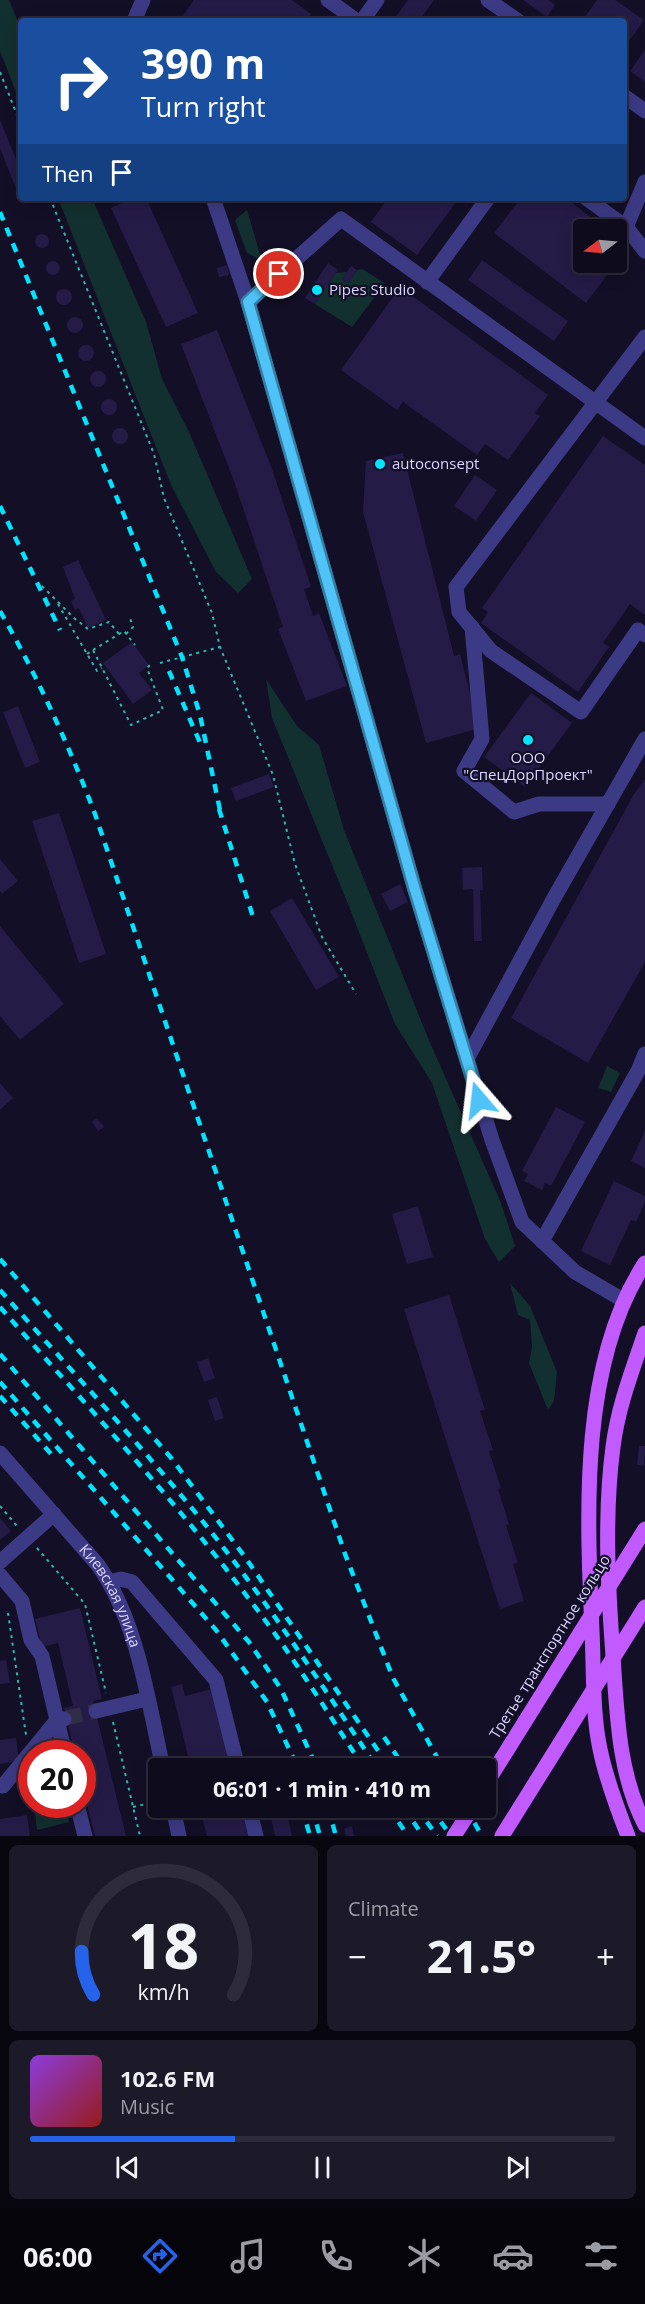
<!DOCTYPE html>
<html lang="en">
<head>
<meta charset="utf-8">
<style>
	body { margin:0; font-family:"Open Sans",sans-serif; background:#1c1929; color:#f1f3f6; height:100vh; display:flex; flex-direction:column; font-size:22px; white-space:nowrap }
	* { box-sizing:border-box; margin:0 }
	p { font-size:20px; color:#9b9ba3 }
	.icon { flex:none; width:33px; height:33px; fill:none; stroke:currentColor; stroke-width:2; stroke-linecap:round; stroke-linejoin:round }
	.map { position:relative; height:1836px; overflow:hidden }
	.details { display:flex; flex-direction:column; gap:9px; padding:9px; background:#08060f; flex:1 }
	.details>* { flex:none }
	.hud { position:absolute; left:18px; top:18px; width:609px; height:183px; border-radius:6px; box-shadow:0 3px 15px #0003,0 0 0 2px #2e2b3b; background:#1a4fa0; color:#fff; overflow:hidden }
	.needle { width:39px; rotate:254deg }
	.buttons { position:absolute; left:573px; top:219px; display:grid; gap:12px }
	.buttons a { display:grid; place-items:center; width:54px; height:54px; border-radius:6px; background:#0e0b1c; box-shadow:0 3px 15px #0003,0 0 0 2px #2e2b3b; font-size:30px }
	.speed { position:absolute; left:18px; top:1740px; display:flex; gap:12px; font-size:30px; font-weight:700; text-align:center }
	.speed>* { display:grid; place-content:center; width:78px; height:78px; border-radius:50%; background:#0e0b1c; box-shadow:0 3px 15px #0003,0 0 0 2px #2e2b3b; line-height:1 }
	.speed .limit { border:9px solid #d22; background:#fff; color:#111 }
	.pin { position:absolute; display:grid; place-items:center; width:51px; height:51px; color:#fff; margin:-26px; border:3px solid #fff; border-radius:50%; box-shadow:0 2px 6px #0007 }
	.me { position:absolute; width:66px; margin:-33px; rotate:343deg; stroke-linejoin:round; filter:drop-shadow(0 0 4px #0008) }
	.turn { display:flex; align-items:center; gap:21px; height:126px; padding:0 24px; font-size:27px }
	.turn .icon { width:78px; height:78px; stroke-width:2.5 }
	.turn b { display:block; font-size:42px; line-height:51px }
	.then { display:flex; align-items:center; height:57px; padding:0 24px; background:#0003; gap:12px; font-size:22px }
	.big { font-size:45px; font-weight:700; line-height:1.1 }
	.details .card { flex:1; display:flex; flex-direction:column; justify-content:center; gap:9px; min-width:0; padding:0 21px; border-radius:9px; background:#1c1929 }
	.details .dial { align-items:center; gap:0 }
	.dial svg { height:156px; overflow:visible; fill:none; stroke:#2e2b3b; stroke-width:7; stroke-linecap:round; text-anchor:middle }
	.dial text { fill:#f1f3f6; stroke:none }
	.song { display:flex; align-items:center; gap:18px }
	.cover { width:72px; height:72px; border-radius:9px; background:linear-gradient(135deg,hsl(270 70% 55%),hsl(0 70% 35%)) }
	.played { height:6px; border-radius:3px; background:linear-gradient(90deg,#2563eb 35%,#2e2b3b 35%) }
	.keys { display:flex; justify-content:space-around; direction:ltr }
	.heat { display:flex; justify-content:space-between; align-items:center; font-size:33px; direction:ltr }
	.details .tiles { flex:1; display:grid; gap:9px; grid-template-columns:1fr 1fr }
	.card:last-child { grid-column:span 2 }
	.trip { position:absolute; left:148px; top:1758px; width:348px; height:60px; border-radius:6px; background:#0e0b1c; box-shadow:0 3px 15px #0003,0 0 0 2px #2e2b3b; font-weight:700; line-height:60px; text-align:center }
	.tab-bar { display:flex; height:96px; justify-content:space-around; align-items:center; background:#06040b; color:#9b9ba3 }
	.tab-bar .icon { width:42px; height:42px }
	.tab-bar .on { color:#2563eb }
	.tab-bar b { font-size:27px; color:#f1f3f6 }
	.map>svg:first-child { display:block }
	.green { fill:#12302f }
	.building { fill:#241b47 }
	.lines { fill:none; stroke-linecap:round; stroke-linejoin:round }
	.minor-tunnel { stroke:#312d47; stroke-width:15; stroke-dasharray:15 8; stroke-linecap:butt }
	.path { stroke:#2fb8b0; stroke-width:2; stroke-dasharray:3 4.5; stroke-linecap:butt }
	.minor { stroke:#3d3a85; stroke-width:15 }
	.major { stroke:#c25bff; stroke-width:15 }
	.rail { stroke:#00e5ff; stroke-width:4.5; stroke-dasharray:9 8; stroke-linecap:butt }
	.major-bridge { stroke:#c25bff; stroke-width:15 }
	.route-casing { stroke:#337fa1; stroke-width:15 }
	.route { stroke:#4fc3f7; stroke-width:10 }
	.poi-dot { fill:#00e5ff; stroke:#130f26; stroke-width:2 }
	.labels { text-anchor:middle; stroke-width:4.5; stroke-linejoin:round; paint-order:stroke }
	.poi-label { font-size:15px; fill:#d9d4ff; stroke:#130f26; text-anchor:start }
	.street-label { font-size:15px; fill:#d9d4ff; stroke:#130f26 }
</style>
</head>
<body>
<div class="map">
<svg width="645" height="1836" viewBox="0 0 645 1836">
	<rect width="100%" height="100%" fill="#130f26"/>
	<g class="green">
		<path d="M0 0H9L21 29V105L0 51Z"/>
		<path d="M58 198H92L146 322 162 379 189 432 252 579 238 593 216 572 171 485Z"/>
		<path d="M247 210 262 261 247 253 235 220Z"/>
		<path d="M362 269 385 283 352 327 315 304 336 273 347 272 342 279 348 283 357 270Z"/>
		<path d="M266 679 297 726 319 745 344 830 428 1038 501 1203 515 1246 499 1262 485 1239 432 1083 395 1024 348 904 272 718Z"/>
		<path d="M607 1066 620 1073 611 1092 598 1088Z"/>
		<path d="M510 1283 530 1306 557 1372 554 1401 548 1410 529 1363 532 1347 530 1320 518 1315Z"/>
		<path d="M34 1805H65L69 1822 37 1830Z"/>
	</g>
	<g class="building">
		<path d="M194 0H292L311 14 306 21H179Z"/>
		<path d="M408 0H434L419 21H399L395 18Z"/>
		<path d="M523 0H548L555 5 547 17Z"/>
		<path d="M597 0H615L644 20 624 48V21H582Z"/>
		<path d="M645 50V82L630 71Z"/>
		<path d="M0 120 21 171V187L16 189 0 148Z"/>
		<path d="M133 198H146L198 313 166 327 111 208Z"/>
		<path d="M388 198H459L417 255 371 222Z"/>
		<path d="M521 198H566L607 230H584V262H616V237L629 246 586 303 494 233Z"/>
		<circle cx="42" cy="241" r="7"/>
		<path d="M482 260 568 321 554 341 468 280Z"/>
		<circle cx="53" cy="268" r="7"/>
		<path d="M328 263 338 270 315 304 305 298Z"/>
		<path d="M227 265 229 275 219 277 217 268Z"/>
		<path d="M351 266 357 270 348 283 342 279Z"/>
		<path d="M400 287 548 395 535 413 540 416 508 460 485 444 477 455 403 402 397 410 341 370Z"/>
		<circle cx="64" cy="297" r="8"/>
		<circle cx="75" cy="325" r="8"/>
		<path d="M217 330 272 469 311 587 304 589 313 616 319 613 347 686 306 701 278 629 283 627 234 481 181 344Z"/>
		<circle cx="86" cy="353" r="8"/>
		<circle cx="98" cy="379" r="8"/>
		<circle cx="109" cy="407" r="8"/>
		<circle cx="120" cy="436" r="8"/>
		<path d="M603 436 645 465V615L630 604 603 643 609 647 578 692 481 623 488 612 482 608Z"/>
		<path d="M403 453 454 656 460 654 478 725 477 729 426 743 363 512 366 461Z"/>
		<path d="M475 475 497 490 476 521 454 506Z"/>
		<path d="M78 560 106 620 88 628 79 608 75 610 71 601 75 599 63 567Z"/>
		<path d="M132 642 149 665 139 673 152 690 133 704 103 663Z"/>
		<path d="M531 693 572 723 525 787 484 757Z"/>
		<path d="M18 706 40 762 25 768 3 712Z"/>
		<path d="M269 774 274 787 236 801 231 788Z"/>
		<path d="M645 779V962L588 1063 511 1018 634 794Z"/>
		<path d="M59 813 106 954 79 963 32 821Z"/>
		<path d="M0 859 18 881 2 894 0 891Z"/>
		<path d="M482 867 483 890H480L482 941H474L473 889 463 890 462 868Z"/>
		<path d="M400 884 408 902 390 911 381 894Z"/>
		<path d="M292 898 339 977 316 990 270 911Z"/>
		<path d="M0 926 64 1004 20 1040 0 1016Z"/>
		<path d="M0 1083 13 1098 0 1110Z"/>
		<path d="M556 1107 585 1122 551 1186 545 1183 542 1190 524 1181 528 1174 522 1171Z"/>
		<path d="M97 1118 104 1127 98 1131 92 1122Z"/>
		<path d="M645 1131V1168L631 1161Z"/>
		<path d="M614 1181 645 1196V1202L636 1222 631 1220 610 1265 581 1251Z"/>
		<path d="M418 1206 433 1257 407 1264 392 1214Z"/>
		<path d="M449 1295 485 1410 480 1411 493 1450 489 1451 501 1488 498 1489 509 1524 506 1525 518 1563 513 1564 524 1601 500 1609 404 1309Z"/>
		<path d="M208 1358 215 1378 204 1382 197 1362Z"/>
		<path d="M217 1397 224 1418 215 1421 208 1400Z"/>
		<path d="M639 1446H645L644 1466 637 1465Z"/>
		<path d="M0 1518 11 1531 0 1540Z"/>
		<path d="M80 1608 102 1699 93 1701 126 1836H95L82 1785V1754H75L64 1708 73 1706 58 1643 42 1647 35 1619Z"/>
		<path d="M6 1660 10 1683 0 1684V1661Z"/>
		<path d="M182 1684 185 1696 212 1689 231 1768H191L171 1687Z"/>
		<path d="M16 1738 19 1761 0 1764V1740Z"/>
		<path d="M200 1808H241L248 1836H207Z"/>
		<path d="M287 1814 292 1836H275L271 1818Z"/>
		<path d="M27 1815 30 1836H0V1819Z"/>
		<path d="M352 1826 354 1836H346L344 1829Z"/>
	</g>
	<g class="lines">
		<path class="minor-tunnel" d="M67 1718 96 1711"/>
		<g class="path">
			<path d="M0 72 21 125"/>
			<path d="M50 198 154 454 164 498 212 613 220 647 273 775 295 864 322 937 356 994"/>
			<path d="M42 586 74 618 88 629 109 622 119 634"/>
			<path d="M58 604 97 671 102 668"/>
			<path d="M126 634 133 627 130 618"/>
			<path d="M93 650 124 631 135 645"/>
			<path d="M87 654 93 650 131 725 163 710 147 668 151 664"/>
			<path d="M160 663 220 647"/>
			<path d="M0 1506 17 1526"/>
			<path d="M37 1548 85 1604 106 1693"/>
			<path d="M8 1613 26 1735"/>
			<path d="M113 1722 140 1836"/>
			<path d="M133 1807 159 1801"/>
		</g>
		<g class="minor">
			<path d="M328 0 357 21"/>
			<path d="M488 0 518 21"/>
			<path d="M134 21 143 0"/>
			<path d="M362 21 377 0"/>
			<path d="M624 96 645 111"/>
			<path d="M213 198 248 302"/>
			<path d="M586 198 626 227 645 182"/>
			<path d="M626 227 645 251"/>
			<path d="M427 282 488 198"/>
			<path d="M645 337 456 587 459 612 491 651 581 712 638 630 645 635"/>
			<path d="M472 627 482 739 464 771 514 812 539 804H608"/>
			<path d="M467 1059 554 898 645 739"/>
			<path d="M542 1241 638 1071 645 1054"/>
			<path d="M623 1300 575 1272 522 1222 492 1140 415 890 248 302 341 219 645 438"/>
			<path id="s1" d="M0 1453 98 1565C138 1622 148 1701 163 1768"/>
			<path d="M0 1562 54 1514"/>
			<path d="M0 1575 22 1601 31 1640 42 1656 65 1754"/>
			<path d="M110 1582 121 1579 132 1582 216 1680 238 1768"/>
			<path d="M96 1711 147 1699"/>
			<path d="M3 1786 57 1720 64 1719"/>
			<path d="M77 1804 85 1836"/>
			<path d="M173 1808 179 1836"/>
			<path d="M249 1808 256 1836"/>
		</g>
		<g class="major">
			<path d="M645 1333C632 1371 618 1407 613 1447 604 1514 608 1589 613 1656 617 1713 618 1773 645 1825"/>
			<path d="M628 1836C617 1808 606 1779 600 1749 592 1711 594 1670 592 1631 587 1515 579 1363 645 1263"/>
		</g>
		<g class="rail">
			<path d="M0 212 182 657 200 715 221 815"/>
			<path d="M0 506 60 630"/>
			<path d="M0 611C37 676 68 743 95 814L345 1554 393 1678 443 1768"/>
			<path d="M169 671 201 745"/>
			<path d="M219 809 254 920"/>
			<path d="M0 1259 172 1459 245 1557 390 1768"/>
			<path d="M0 1290C68 1367 139 1443 204 1523 267 1601 322 1685 377 1768"/>
			<path d="M0 1307C83 1402 170 1494 246 1595 289 1650 326 1710 364 1768"/>
			<path d="M0 1354 249 1642 281 1689 317 1768"/>
			<path d="M0 1382 216 1630 267 1702 298 1768"/>
			<path d="M0 1396 51 1454"/>
			<path d="M384 1737 405 1768"/>
			<path d="M302 1808 310 1836"/>
			<path d="M312 1808 320 1836"/>
			<path d="M328 1808 336 1836"/>
			<path d="M389 1808 408 1836"/>
			<path d="M404 1808 423 1836"/>
			<path d="M417 1808 437 1836"/>
			<path d="M431 1808 451 1836"/>
			<path d="M466 1808 482 1836"/>
		</g>
		<g class="major-bridge">
			<path d="M486 1784 645 1529"/>
			<path d="M454 1836 472 1808"/>
			<path d="M502 1836 645 1607"/>
		</g>
	</g>
	<g class="lines">
		<defs>
			<path id="route" d="M279 274 248 302 415 890 479 1100"/>
		</defs>
		<use href="#route" class="route-casing"/>
		<use href="#route" class="route"/>
	</g>
	<g class="poi-dot">
		<circle cx="317" cy="290" r="6"/>
		<circle cx="380" cy="464" r="6"/>
		<circle cx="528" cy="740" r="6"/>
	</g>
	<g class="labels">
		<g class="poi-label">
			<text x="329" y="295">Pipes Studio</text>
			<text x="392" y="469">autoconsept</text>
			<text x="528" y="763" text-anchor="middle">ООО<tspan x="528" dy="17">"СпецДорПроект"</tspan></text>
		</g>
		<g class="street-label">
			<text dy="5" stroke="none"><textPath href="#s1" startOffset="182">Киевская улица</textPath></text>
			<text transform="translate(550 1647) rotate(-58)" y="5">Третье транспортное кольцо</text>
		</g>
	</g>
</svg>
<div class="buttons">
<a><svg class="needle" viewBox="-14 -14 28 28"><path d="M0-13l5 13h-10z" fill="#e53935"/><path d="M0 13l5-13h-10z" fill="#9b9ba3"/></svg></a>
</div>
<div class="speed"><div class="limit">20</div></div>
<div class="pin" style="left:279px;top:274px;background:#d93025"><svg class="icon" aria-label="arrive" viewBox="0 0 24 24"><path d="M6 21V4h12l-3 4 3 4H6"/></svg></div>
<svg class="me" style="left:479px;top:1100px" viewBox="-20 -20 40 40"><path d="M0-17L14 15 0 8-14 15z" fill="#4fc3f7" stroke="#fff" stroke-width="4"/></svg>
<div class="trip">06:01 · 1 min · 410 m</div>
<div class="hud">
<div class="turn"><svg class="icon" aria-label="right" viewBox="0 0 24 24"><path d="M7 20v-9h11M14 6l5 5-5 5"/></svg><div><b>390 m</b>Turn right</div></div>
<div class="then">Then<svg class="icon" aria-label="arrive" viewBox="0 0 24 24"><path d="M6 21V4h12l-3 4 3 4H6"/></svg></div>
</div>
</div>
<section class="details">
<div class="tiles">
<div class="card dial"><svg viewBox="0 0 100 80">
<path d="M14 69A42 42 0 1 1 86 69"/>
<path d="M14 69A42 42 0 0 1 8 47" stroke="#2563eb"/>
<text x="50" y="56" font-size="32" font-weight="700">18</text>
<text x="50" y="72" font-size="11">km/h</text>
</svg></div>
<div class="card"><p>Climate</p>
<div class="heat"><a>−</a><b class="big">21.5°</b><a>+</a></div>
</div>
<div class="card">
<div class="song"><i class="cover"></i><div><b>102.6 FM</b><p>Music</p></div></div>
<div class="played"></div>
<div class="keys"><svg class="icon" aria-label="previous" viewBox="0 0 24 24"><path d="M18 5L8 12l10 7zM5 5v14"/></svg><svg class="icon" aria-label="pause" viewBox="0 0 24 24"><path d="M8 5v14M16 5v14"/></svg><svg class="icon" aria-label="next" viewBox="0 0 24 24"><path d="M6 5l10 7-10 7zM19 5v14"/></svg></div>
</div>
</div>
</section>
<nav class="tab-bar">
<b>06:00</b>
<svg class="icon on" aria-label="directions" viewBox="0 0 24 24"><path d="M12 3l9 9-9 9-9-9zM9 14v-3h6M13 9l2 2-2 2"/></svg>
<svg class="icon" aria-label="music" viewBox="0 0 24 24"><path d="M9 18V5l10-2v13"/><circle cx="6" cy="18" r="3"/><circle cx="16" cy="16" r="3"/></svg>
<svg class="icon" aria-label="phone" viewBox="0 0 24 24"><path d="M5 4h4l2 5-3 2q2 4 5 5l2-3 5 2v4C11 20 4 13 5 4z"/></svg>
<svg class="icon" aria-label="climate" viewBox="0 0 24 24"><path d="M12 3v18M4 7l16 10M4 17L20 7"/></svg>
<svg class="icon" aria-label="car" viewBox="0 0 24 24"><path d="M5 17H2v-5l4-1 3-4h7l3 4 3 1v5h-3M9 17h6M6 11h13"/><circle cx="7" cy="17" r="2"/><circle cx="17" cy="17" r="2"/></svg>
<svg class="icon" aria-label="filters" viewBox="0 0 24 24"><path d="M4 7h16M4 17h16"/><circle cx="9" cy="7" r="2"/><circle cx="15" cy="17" r="2"/></svg>
</nav>
</body>
</html>
